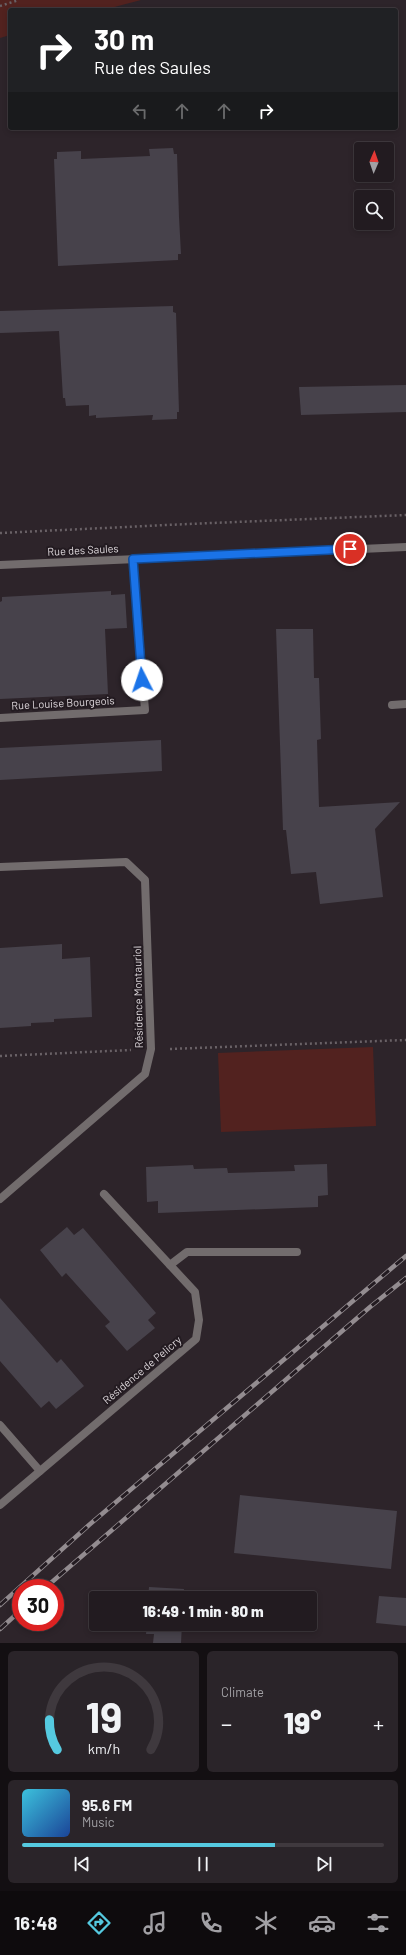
<!DOCTYPE html>
<html lang="en">
<head>
<meta charset="utf-8">
<style>
	body { margin:0; font-family:Barlow,sans-serif; background:#2a2429; color:#f1f3f6; height:100vh; display:flex; flex-direction:column; font-size:15px; white-space:nowrap }
	* { box-sizing:border-box; margin:0 }
	p { font-size:13px; color:#a2a1a5 }
	.icon { flex:none; width:22px; height:22px; fill:none; stroke:currentColor; stroke-width:2; stroke-linecap:round; stroke-linejoin:round }
	.map { position:relative; height:1643px; overflow:hidden }
	.drawer { display:flex; flex-direction:column; gap:8px; padding:8px; background:#130f12; flex:1 }
	.drawer>* { flex:none }
	.top-card { position:absolute; left:8px; top:8px; width:390px; height:122px; border-radius:4px; box-shadow:0 2px 6px #0003,0 0 0 1px #3f393e; background:#202124; color:#fff; overflow:hidden }
	.needle { width:26px; rotate:2deg }
	.buttons { position:absolute; left:354px; top:142px; display:grid; gap:8px }
	.buttons a { display:grid; place-items:center; width:40px; height:40px; border-radius:4px; background:#221b20; box-shadow:0 2px 6px #0003,0 0 0 1px #3f393e; font-size:20px }
	.speed { position:absolute; left:12px; top:1579px; display:flex; gap:8px; font-size:20px; font-weight:700; text-align:center }
	.speed>* { display:grid; place-content:center; width:52px; height:52px; border-radius:50%; background:#221b20; box-shadow:0 2px 6px #0003,0 0 0 1px #3f393e; line-height:1 }
	.speed .limit { border:6px solid #d22; background:#fff; color:#111 }
	.pin { position:absolute; display:grid; place-items:center; width:34px; height:34px; color:#fff; margin:-17px; border:2px solid #fff; border-radius:50%; box-shadow:0 1px 4px #0007 }
	.me { position:absolute; width:44px; margin:-22px; rotate:356deg; stroke-linejoin:round; filter:drop-shadow(0 0 3px #0008) }
	.turn { display:flex; align-items:center; gap:14px; height:84px; padding:0 20px; font-size:18px }
	.turn .icon { width:52px; height:52px; stroke-width:2.5 }
	.turn b { display:block; font-size:28px; line-height:34px }
	.lanes { display:flex; align-items:center; height:38px; padding:0 20px; background:#0003; justify-content:center; gap:20px; direction:ltr }
	.lanes .off { opacity:.35 }
	.big { font-size:30px; font-weight:800; line-height:1.1 }
	.drawer .card { flex:1; display:flex; flex-direction:column; justify-content:center; gap:6px; min-width:0; padding:0 14px; border-radius:6px; background:#2a2429 }
	.drawer .dial { align-items:center; gap:0 }
	.dial svg { height:104px; overflow:visible; fill:none; stroke:#3f393e; stroke-width:7; stroke-linecap:round; text-anchor:middle }
	.dial text { fill:#f1f3f6; stroke:none }
	.song { display:flex; align-items:center; gap:12px }
	.cover { width:48px; height:48px; border-radius:6px; background:linear-gradient(135deg,hsl(190 70% 55%),hsl(220 70% 35%)) }
	.played { height:4px; border-radius:2px; background:linear-gradient(90deg,#55cae0 70%,#3f393e 70%) }
	.keys { display:flex; justify-content:space-around; direction:ltr }
	.heat { display:flex; justify-content:space-between; align-items:center; font-size:22px; direction:ltr }
	.drawer .tiles { flex:1; display:grid; gap:8px; grid-template-columns:1fr 1fr }
	.card:last-child { grid-column:span 2 }
	.trip { position:absolute; left:89px; top:1591px; width:228px; height:40px; border-radius:4px; background:#221b20; box-shadow:0 2px 6px #0003,0 0 0 1px #3f393e; font-weight:800; line-height:40px; text-align:center }
	.dock { display:flex; height:64px; justify-content:space-around; align-items:center; background:#0e0b0d; color:#a2a1a5 }
	.dock .icon { width:28px; height:28px }
	.dock .on { color:#55cae0 }
	.dock b { font-size:18px; color:#f1f3f6 }
	.map>svg:first-child { display:block }
	.green { fill:#52221f }
	.building { fill:#47424b }
	.lines { fill:none; stroke-linecap:round; stroke-linejoin:round }
	.path { stroke:#696166; stroke-width:2.5; stroke-dasharray:2 3; stroke-linecap:butt }
	.minor { stroke:#726c6d; stroke-width:8 }
	.rail-casing { stroke:#938c90; stroke-width:4.5 }
	.rail { stroke:#231b21; stroke-width:3; stroke-dasharray:9; stroke-linecap:butt }
	.route-casing { stroke:#114b97; stroke-width:10 }
	.route { stroke:#1a73e8; stroke-width:7 }
	.labels { text-anchor:middle; stroke-width:4; stroke-linejoin:round; paint-order:stroke }
	.street-label { font-size:11px; fill:#ded8dc; stroke:#231b21 }
</style>
</head>
<body>
<div class="map">
<svg width="406" height="1643" viewBox="0 0 406 1643">
	<rect width="100%" height="100%" fill="#2d242a"/>
	<g class="green">
		<path d="M0 0H141L103 10H10V35L0 38Z"/>
		<path d="M373 1047 376 1126 221 1132 218 1053Z"/>
	</g>
	<g class="building">
		<path d="M173 148 174 154H177L179 217 181 254H178V260L58 266 54 159H57V152L81 151V159L150 156 149 149Z"/>
		<path d="M173 306V312L176 313 179 412H177V419L152 420 153 415 96 418V415L89 416V405L66 406 65 398H63L59 331 0 333V311Z"/>
		<path d="M406 385V412L301 415 299 387Z"/>
		<path d="M111 591V595L125 594 127 628 105 629 108 694 0 699V602L2 601V597Z"/>
		<path d="M276 629H313L314 678H319L321 739 317 740 319 807 400 802 375 829 383 897 320 904 316 872 291 874 286 830H283Z"/>
		<path d="M161 740 162 771 0 780V748Z"/>
		<path d="M62 944V959L90 957 92 1017 54 1019V1022L31 1023V1026L0 1028V948Z"/>
		<path d="M327 1164 328 1195 318 1196V1207L158 1213V1201L147 1202 146 1167 193 1165 194 1169 227 1168 228 1173 295 1171 294 1165Z"/>
		<path d="M67 1227 74 1235 83 1228 156 1313 148 1320 155 1328 127 1351 105 1326 110 1322 66 1273 62 1277 40 1250Z"/>
		<path d="M0 1298 57 1363 61 1359 84 1386 56 1409 49 1401 41 1408 0 1361Z"/>
		<path d="M240 1495 397 1511 391 1569 234 1553Z"/>
		<path d="M149 1587 184 1589 183 1598H148Z"/>
		<path d="M379 1596 406 1598V1626L376 1623Z"/>
		<path d="M147 1624H182L181 1643H153L154 1634H146Z"/>
	</g>
	<g class="lines">
		<g class="path">
			<path d="M0 6 19 0"/>
			<path d="M0 533 188 524 406 515"/>
			<path d="M170 1049 406 1040"/>
			<path d="M0 1056 131 1050"/>
		</g>
		<g class="minor">
			<path d="M0 565 406 547"/>
			<path d="M392 705 406 704"/>
			<path d="M0 718 145 710 133 559"/>
			<path d="M0 867 126 862 145 880 151 1049 145 1074 0 1199"/>
			<path d="M170 1265 187 1252H297"/>
			<path d="M0 1425 40 1471"/>
			<path d="M0 1505 196 1339 199 1320 195 1292 104 1194"/>
		</g>
		<defs>
			<g id="rail">
				<path d="M45 1588 370 1307 406 1278"/>
				<path d="M0 1605 89 1525 406 1256"/>
				<path d="M0 1629 21 1610"/>
			</g>
		</defs>
		<use href="#rail" class="rail-casing"/>
		<use href="#rail" class="rail"/>
	</g>
	<g class="lines">
		<defs>
			<path id="route" d="M142 680 133 559 350 549"/>
		</defs>
		<use href="#route" class="route-casing"/>
		<use href="#route" class="route"/>
	</g>
	<g class="labels">
		<g class="street-label">
			<text transform="translate(83 550) rotate(-3)" y="4">Rue des Saules</text>
			<text transform="translate(63 703) rotate(-3)" y="4">Rue Louise Bourgeois</text>
			<text transform="translate(138 997) rotate(-91)" y="4">Résidence Montauriol</text>
			<text transform="translate(142 1370) rotate(-40)" y="4">Résidence de Pelicry</text>
		</g>
	</g>
</svg>
<div class="buttons">
<a><svg class="needle" viewBox="-14 -14 28 28"><path d="M0-13l5 13h-10z" fill="#e53935"/><path d="M0 13l5-13h-10z" fill="#a2a1a5"/></svg></a>
<a><svg class="icon" aria-label="search" viewBox="0 0 24 24"><circle cx="10" cy="10" r="6"/><path d="M15 15l6 6"/></svg></a>
</div>
<div class="speed"><div class="limit">30</div></div>
<div class="pin" style="left:350px;top:549px;background:#d93025"><svg class="icon" aria-label="arrive" viewBox="0 0 24 24"><path d="M6 21V4h12l-3 4 3 4H6"/></svg></div>
<svg class="me" style="left:142px;top:680px" viewBox="-20 -20 40 40"><circle r="19" fill="#fff"/><path d="M0-13L10 11 0 6-10 11z" fill="#1a73e8"/></svg>
<div class="trip">16:49 · 1 min · 80 m</div>
<div class="top-card">
<div class="turn"><svg class="icon" aria-label="right" viewBox="0 0 24 24"><path d="M7 20v-9h11M14 6l5 5-5 5"/></svg><div><b>30 m</b>Rue des Saules</div></div>
<div class="lanes"><svg class="icon off" aria-label="left" viewBox="0 0 24 24"><path d="M17 20v-9H6M10 6l-5 5 5 5"/></svg><svg class="icon off" aria-label="ahead" viewBox="0 0 24 24"><path d="M12 20V5M6 11l6-6 6 6"/></svg><svg class="icon off" aria-label="ahead" viewBox="0 0 24 24"><path d="M12 20V5M6 11l6-6 6 6"/></svg><svg class="icon" aria-label="right" viewBox="0 0 24 24"><path d="M7 20v-9h11M14 6l5 5-5 5"/></svg></div>
</div>
</div>
<section class="drawer">
<div class="tiles">
<div class="card dial"><svg viewBox="0 0 100 80">
<path d="M14 69A42 42 0 1 1 86 69"/>
<path d="M14 69A42 42 0 0 1 8 46" stroke="#55cae0"/>
<text x="50" y="56" font-size="32" font-weight="700">19</text>
<text x="50" y="72" font-size="11">km/h</text>
</svg></div>
<div class="card"><p>Climate</p>
<div class="heat"><a>−</a><b class="big">19°</b><a>+</a></div>
</div>
<div class="card">
<div class="song"><i class="cover"></i><div><b>95.6 FM</b><p>Music</p></div></div>
<div class="played"></div>
<div class="keys"><svg class="icon" aria-label="previous" viewBox="0 0 24 24"><path d="M18 5L8 12l10 7zM5 5v14"/></svg><svg class="icon" aria-label="pause" viewBox="0 0 24 24"><path d="M8 5v14M16 5v14"/></svg><svg class="icon" aria-label="next" viewBox="0 0 24 24"><path d="M6 5l10 7-10 7zM19 5v14"/></svg></div>
</div>
</div>
</section>
<nav class="dock">
<b>16:48</b>
<svg class="icon on" aria-label="directions" viewBox="0 0 24 24"><path d="M12 3l9 9-9 9-9-9zM9 14v-3h6M13 9l2 2-2 2"/></svg>
<svg class="icon" aria-label="music" viewBox="0 0 24 24"><path d="M9 18V5l10-2v13"/><circle cx="6" cy="18" r="3"/><circle cx="16" cy="16" r="3"/></svg>
<svg class="icon" aria-label="phone" viewBox="0 0 24 24"><path d="M5 4h4l2 5-3 2q2 4 5 5l2-3 5 2v4C11 20 4 13 5 4z"/></svg>
<svg class="icon" aria-label="climate" viewBox="0 0 24 24"><path d="M12 3v18M4 7l16 10M4 17L20 7"/></svg>
<svg class="icon" aria-label="car" viewBox="0 0 24 24"><path d="M5 17H2v-5l4-1 3-4h7l3 4 3 1v5h-3M9 17h6M6 11h13"/><circle cx="7" cy="17" r="2"/><circle cx="17" cy="17" r="2"/></svg>
<svg class="icon" aria-label="filters" viewBox="0 0 24 24"><path d="M4 7h16M4 17h16"/><circle cx="9" cy="7" r="2"/><circle cx="15" cy="17" r="2"/></svg>
</nav>
</body>
</html>
